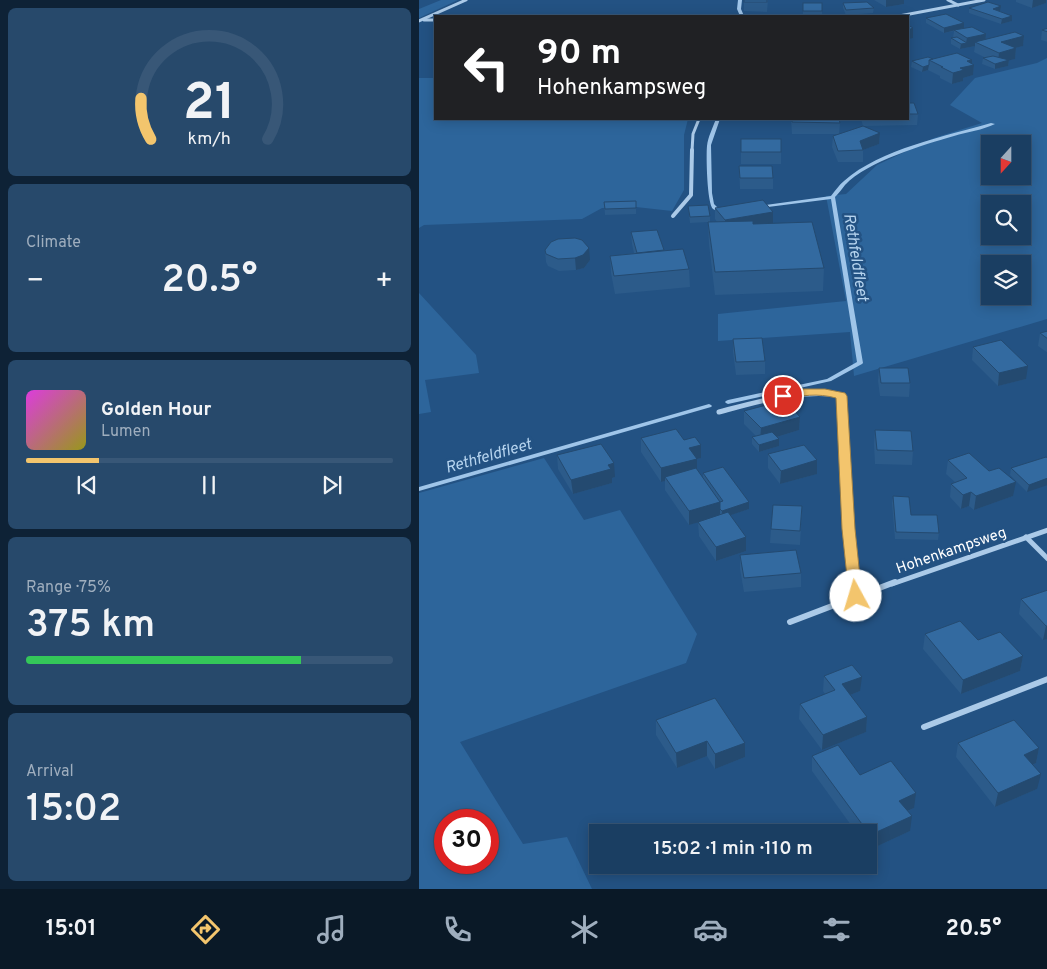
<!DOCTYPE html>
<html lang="en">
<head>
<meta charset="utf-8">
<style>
	body { margin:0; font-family:Overpass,sans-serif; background:#27496b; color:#f1f3f6; height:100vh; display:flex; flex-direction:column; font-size:19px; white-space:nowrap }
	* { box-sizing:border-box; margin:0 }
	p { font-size:16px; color:#9faebe }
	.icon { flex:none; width:28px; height:28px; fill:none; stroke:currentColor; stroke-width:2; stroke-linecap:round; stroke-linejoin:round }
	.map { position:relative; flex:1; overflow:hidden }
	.drawer { display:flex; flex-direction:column; gap:8px; padding:8px; background:#0e2236; width:419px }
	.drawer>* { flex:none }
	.top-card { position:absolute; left:15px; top:15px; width:475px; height:105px; border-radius:0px; box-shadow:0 2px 12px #0003,0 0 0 1px #385777; background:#202124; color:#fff; overflow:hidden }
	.needle { width:32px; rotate:201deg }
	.buttons { position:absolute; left:562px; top:135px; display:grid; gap:10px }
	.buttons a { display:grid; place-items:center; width:50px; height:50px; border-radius:0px; background:#1a3e62; box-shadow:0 2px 12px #0003,0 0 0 1px #385777; font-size:25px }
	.speed { position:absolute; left:15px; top:809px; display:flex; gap:10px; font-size:25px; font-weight:700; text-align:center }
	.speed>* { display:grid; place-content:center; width:65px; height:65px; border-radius:50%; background:#1a3e62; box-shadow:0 2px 12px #0003,0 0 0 1px #385777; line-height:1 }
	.speed .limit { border:8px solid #d22; background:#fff; color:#111 }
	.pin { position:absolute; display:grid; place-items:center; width:42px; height:42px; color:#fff; margin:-21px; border:2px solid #fff; border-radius:50%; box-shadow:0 1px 5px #0007 }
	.me { position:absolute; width:55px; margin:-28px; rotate:354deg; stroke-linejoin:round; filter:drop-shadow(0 0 4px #0008) }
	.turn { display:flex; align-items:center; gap:18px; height:105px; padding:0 20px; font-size:22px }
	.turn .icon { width:65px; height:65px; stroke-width:2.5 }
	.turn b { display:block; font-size:35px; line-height:42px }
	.big { font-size:38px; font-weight:600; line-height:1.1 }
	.drawer .tile { flex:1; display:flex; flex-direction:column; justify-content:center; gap:8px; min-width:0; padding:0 18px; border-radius:8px; background:#27496b }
	.drawer .dial { align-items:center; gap:0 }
	.dial svg { height:130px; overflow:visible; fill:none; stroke:#385777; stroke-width:7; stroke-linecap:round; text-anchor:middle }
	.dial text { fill:#f1f3f6; stroke:none }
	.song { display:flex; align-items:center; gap:15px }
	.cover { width:60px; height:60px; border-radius:8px; background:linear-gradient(135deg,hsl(300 70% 55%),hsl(60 70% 35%)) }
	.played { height:5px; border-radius:2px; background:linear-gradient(90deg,#f3c56d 20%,#385777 20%) }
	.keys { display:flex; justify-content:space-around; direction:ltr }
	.heat { display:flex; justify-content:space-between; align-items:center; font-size:28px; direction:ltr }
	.charge { height:8px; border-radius:4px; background:linear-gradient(90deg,#34c759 75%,#385777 0) }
	.trip { position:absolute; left:170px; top:824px; width:288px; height:50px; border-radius:0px; background:#1a3e62; box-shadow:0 2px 12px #0003,0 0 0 1px #385777; font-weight:600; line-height:50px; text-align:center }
	.tab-bar { display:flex; height:80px; justify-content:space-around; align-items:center; background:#0a1927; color:#9faebe }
	.tab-bar .icon { width:35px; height:35px }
	.tab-bar .active { color:#f3c56d }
	.tab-bar b { font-size:22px; color:#f1f3f6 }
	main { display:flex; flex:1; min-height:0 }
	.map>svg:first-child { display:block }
	.green { fill:#2d659b; fill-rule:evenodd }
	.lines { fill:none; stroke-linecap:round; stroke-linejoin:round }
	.stream { fill:#9fc5e9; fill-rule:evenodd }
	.minor-far3 { stroke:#abcae8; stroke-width:3 }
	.minor-far2 { stroke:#abcae8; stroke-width:4 }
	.minor-far1 { stroke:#abcae8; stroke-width:5 }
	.minor { stroke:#abcae8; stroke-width:6 }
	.wall { fill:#2c5b8a }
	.shaded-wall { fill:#244a70 }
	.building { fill:#336aa0; stroke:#244a70 }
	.route { fill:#f3c56d; stroke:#9e8047 }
	.labels { text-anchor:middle; stroke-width:5; stroke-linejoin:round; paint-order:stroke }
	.street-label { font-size:15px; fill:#fff; stroke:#235283 }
	.water-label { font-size:16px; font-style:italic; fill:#b6d4ef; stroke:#235283 }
</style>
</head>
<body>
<main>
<section class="drawer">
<div class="tile dial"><svg viewBox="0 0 100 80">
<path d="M14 69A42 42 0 1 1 86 69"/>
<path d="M14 69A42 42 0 0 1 8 44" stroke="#f3c56d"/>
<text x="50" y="56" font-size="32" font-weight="700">21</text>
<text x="50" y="72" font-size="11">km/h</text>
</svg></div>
<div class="tile"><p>Climate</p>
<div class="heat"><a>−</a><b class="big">20.5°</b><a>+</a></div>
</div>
<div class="tile">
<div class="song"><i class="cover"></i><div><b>Golden Hour</b><p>Lumen</p></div></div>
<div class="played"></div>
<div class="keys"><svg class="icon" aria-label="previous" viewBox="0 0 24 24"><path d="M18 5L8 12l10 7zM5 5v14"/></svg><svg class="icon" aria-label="pause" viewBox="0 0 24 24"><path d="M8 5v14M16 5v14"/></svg><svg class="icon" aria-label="next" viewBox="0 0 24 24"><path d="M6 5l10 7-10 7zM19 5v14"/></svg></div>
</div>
<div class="tile"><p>Range · 75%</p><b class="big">375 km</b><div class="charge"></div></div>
<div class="tile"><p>Arrival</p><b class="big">15:02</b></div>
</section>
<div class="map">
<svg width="629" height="889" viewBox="0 0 629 889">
	<rect width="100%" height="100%" fill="#235283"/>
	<g class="green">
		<path d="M22 0H39L0 18V9Z"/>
		<path d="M628 58V319L435 376 431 332 299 341V314L427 301 407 196 427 194 458 165 515 138 563 123 531 105 556 78 618 63ZM571 144H604V176H571ZM571 204H604V236H571ZM571 264H604V296H571Z"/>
		<path d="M0 78H16V119H269L265 135V190L253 211 217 207 183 208 163 219 5 225 0 228Z"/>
		<path d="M0 293 57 355 60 373 6 380 12 412 0 414Z"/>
		<path d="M125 458 165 520 201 510 278 634 267 663 41 742 104 844 148 837 173 889H0V493ZM26 820H69V862H26Z"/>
	</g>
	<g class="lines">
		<g class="stream">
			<path d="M319 0H323L322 9 325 16H321L318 9Z"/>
			<path d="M297 119H301L292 145 293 193 295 204 298 207 306 210V212C302 212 297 211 294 209 288 204 287 155 288 146 289 137 294 127 297 119Z"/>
			<path d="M572 123 576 124C564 130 548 132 535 136 504 145 449 161 426 185 423 189 420 193 416 197L444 363 443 364 412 381 309 404 307 403 306 402 307 401 309 400 408 379 438 362 412 199 341 208 339 207V206L412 196C416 191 420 185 425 181 461 149 527 136 572 123Z"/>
			<path d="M290 404 292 405 293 406 292 407 0 491V487Z"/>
		</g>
		<g class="minor-far3">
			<path d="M529 0 539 5"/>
			<path d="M480 16 565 0"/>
			<path d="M5 20H16"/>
			<path d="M0 21 47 0"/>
			<path d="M273 151 274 134 280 119"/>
		</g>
		<path class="minor-far2" d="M254 216 272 195 273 150"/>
		<g class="minor-far1">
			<path d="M300 412C341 401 380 389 423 395L430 529 436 584"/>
			<path d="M607 537 629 559"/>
			<path d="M473 584 629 530"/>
		</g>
		<g class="minor">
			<path d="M436 582 437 596"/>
			<path d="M371 622 476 582"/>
			<path d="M505 727 629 679"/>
		</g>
	</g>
	<g class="wall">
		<path d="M325 0H349L348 12 325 11Z"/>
		<path d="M455 0H485V4L467 7Z"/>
		<path d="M597 0H627V3L613 8 597 2Z"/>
		<rect x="384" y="3" width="19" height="13"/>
		<path d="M424 3 455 8 454 13 427 15 424 8Z"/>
		<path d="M550 8 581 11 593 21 582 24 550 13Z"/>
		<path d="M507 18 545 23V28L567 34 566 40 605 36 604 46 596 48H597L596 59 590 60 589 66 576 69 563 64 564 58H567L555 52 556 46 541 49 532 44V38H534L535 31 525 33 507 23Z"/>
		<path d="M629 28V42L622 40 623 30Z"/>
		<path d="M514 59 553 60V64L555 65 554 75 544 78V81L533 84 521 78V76L509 70 503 72 492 67 493 61Z"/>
		<path d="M489 103 499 114 498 125 444 126 442 119H489Z"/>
		<path d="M372 119 421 123 420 134 461 133 460 144 444 150V162H419L413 147 414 136 420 134H373Z"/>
		<path d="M322 139 362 152V164H322Z"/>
		<path d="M320 166 354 178V189H321Z"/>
		<path d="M217 201V214L186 215 185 202Z"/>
		<path d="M269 206 291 216V222H298L296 219V208L354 212V223L405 268 404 291 296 295 290 244 289 222 271 223Z"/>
		<path d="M212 232 245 251 270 269 271 287 196 294 192 273 191 256 215 253 213 244Z"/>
		<path d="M126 250 171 260 165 268 157 270 140 271 129 266 127 262Z"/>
		<path d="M629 331V353L619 346 621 333Z"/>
		<path d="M314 339 346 361V374L317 375 314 352Z"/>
		<path d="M554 347 607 379 579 386 553 360Z"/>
		<path d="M460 368 491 383 490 397 461 396 459 381Z"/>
		<path d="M325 411 381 417 380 430 358 437 360 446 340 452 333 444V437L337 436 325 424Z"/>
		<path d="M456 430 494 451 493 465 456 464 455 444Z"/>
		<path d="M222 438 265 440 282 445V458L278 459V470L284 478V473L330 509 311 515 327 537V551L297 561 280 536 279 522 270 525 246 490V481L242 482 222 452Z"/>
		<path d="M349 454 398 474 361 484 349 468Z"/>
		<path d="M138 455 196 477 193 478V483L154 494 139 469Z"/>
		<path d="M629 458 608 492 591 475 592 468Z"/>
		<path d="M529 460 594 496 555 510 550 506 542 509 531 497 532 484 536 482 527 474Z"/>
		<path d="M474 496 492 515 520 533 519 540 476 539 473 503Z"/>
		<path d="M383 506 381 545 351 543 352 529Z"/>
		<path d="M321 555 382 573V587L325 592 321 569Z"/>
		<path d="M629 590V639L624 640 600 614 602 599Z"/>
		<path d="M506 634 559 640 604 656 601 671 542 694 504 649Z"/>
		<path d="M405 676 441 691 431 695 448 717 447 732 403 750 380 719 381 704 406 694 404 691Z"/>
		<path d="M237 720 326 757 296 769 288 756 258 768 237 735Z"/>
		<path d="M539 743 620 748 617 763 613 765 618 789 576 807 537 757Z"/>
		<path d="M393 756 441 775 495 808 489 811 491 831 450 850 449 848V832H437L393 771Z"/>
	</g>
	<g class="shaded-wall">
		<path d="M467 0H485V4L467 7Z"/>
		<path d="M614 0H627V3L613 8Z"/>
		<path d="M582 6 581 11 574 9Z"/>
		<path d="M593 16V21L582 24 583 19Z"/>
		<path d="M545 23V28L525 33V28Z"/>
		<path d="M494 28V38L489 39V30Z"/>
		<path d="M567 34 566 44 556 42V46L541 49 542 44 547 43 548 38Z"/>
		<path d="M605 36 604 46 581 52 582 42Z"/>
		<path d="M597 48 596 59 579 63 580 53Z"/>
		<path d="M553 60V65H555L554 75 544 78V81L533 84 534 73 541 68 548 61Z"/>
		<path d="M590 60 589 66 576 69V64Z"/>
		<path d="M510 65 509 70 503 72 504 67Z"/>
		<path d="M461 133 460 144 444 150 441 141Z"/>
		<path d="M354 212V224L306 232V220Z"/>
		<path d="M170 248 171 260 165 268 157 270 156 258Z"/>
		<path d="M609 366 607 379 579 386 580 373Z"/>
		<path d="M381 417 380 430 341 442 342 428Z"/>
		<path d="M360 439V446L340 452V445Z"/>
		<path d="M282 445V458L278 459V472L246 477V481L242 482V468L270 448Z"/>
		<path d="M398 460V474L361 484 362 471Z"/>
		<path d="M195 463 196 477 193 478V483L154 494 152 480 189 465Z"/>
		<path d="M629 478V485L608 492 610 485Z"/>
		<path d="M597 482 594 496 555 510 557 496Z"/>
		<path d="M552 492 550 506 542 509 544 495Z"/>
		<path d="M301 502V516L270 525V511Z"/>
		<path d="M330 502V509L303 518V511Z"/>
		<path d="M327 537V551L297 561V547Z"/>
		<path d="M627 626H629V639L624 640Z"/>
		<path d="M604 656 601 671 542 694 544 680Z"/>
		<path d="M443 677 441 691 421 699 423 684Z"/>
		<path d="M448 717 447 732 403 750 404 735Z"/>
		<path d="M288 741V756L258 768 257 753Z"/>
		<path d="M326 743V757L296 769V754Z"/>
		<path d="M620 748 617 763 602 770 605 755Z"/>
		<path d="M622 774 618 789 576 807 579 793Z"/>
		<path d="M497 793 495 808 479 815 480 801Z"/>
		<path d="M493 816 491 831 450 850 451 835Z"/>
	</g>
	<g class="building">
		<rect x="325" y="0" width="23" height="2"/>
		<path d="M448 2 455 8 427 10 424 3Z"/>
		<path d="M569 2 582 6 574 9 593 16 583 19 550 8Z"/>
		<rect x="384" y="3" width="19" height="8"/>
		<path d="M527 14 545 23 525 28 507 18Z"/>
		<path d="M489 25 494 28 489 30Z"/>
		<path d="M553 27 567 34 548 38 535 30Z"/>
		<path d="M629 28V32L623 30Z"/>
		<path d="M596 32 605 36 582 42 597 48 580 53 556 42Z"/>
		<path d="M538 37 548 43 542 44 532 38Z"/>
		<path d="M538 53 553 60 548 61 555 65 541 68 545 70 534 73 522 67H524L510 60Z"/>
		<path d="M574 56 590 60 576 64 564 58Z"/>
		<path d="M509 57 514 59 510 60V65L504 67 493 61Z"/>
		<path d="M489 103H495L499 114H489Z"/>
		<path d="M373 119H420L421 123 373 122Z"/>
		<path d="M444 126 461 133 441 141 444 150 419 151 414 136Z"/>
		<rect x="322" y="139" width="40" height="13"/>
		<path d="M320 166H353L354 178H321Z"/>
		<path d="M344 200 354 212 306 220 296 208Z"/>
		<path d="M217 201V208L186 209 185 202Z"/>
		<path d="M289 205 291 216 271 217 269 206Z"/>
		<path d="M334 221V224L393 222 405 268 296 272 289 222Z"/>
		<path d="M238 230 245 250 218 253 212 232Z"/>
		<path d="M156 238 163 240 170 248 164 255 156 258 139 259 127 254 126 250 132 242 139 239Z"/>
		<path d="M264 249 270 269 195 276 191 256Z"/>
		<path d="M629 331V339L621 333Z"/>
		<path d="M343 338 346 361 317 362 314 339Z"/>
		<path d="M582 340 609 366 580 373 554 347Z"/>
		<path d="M460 368H489L491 383H462Z"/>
		<path d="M366 400 381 417 342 428 325 411Z"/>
		<path d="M257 429 265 440 276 437 282 445 270 448 278 459 242 468 222 438Z"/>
		<path d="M456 430 492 431 494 451 458 450Z"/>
		<path d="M353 432 360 439 340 445 333 437Z"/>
		<path d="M182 444 195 463 189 465 192 469 152 480 138 455Z"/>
		<path d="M385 445 398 460 362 471 349 454Z"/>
		<path d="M550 453 570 471 580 468 597 482 557 496 552 492 544 495 532 484 548 478 529 460Z"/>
		<path d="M627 457 629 458V478L610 485 592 468Z"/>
		<path d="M304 467 330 502 303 511 301 509V502L304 501 284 473Z"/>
		<path d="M277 468 301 502 270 511 246 477Z"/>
		<path d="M474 496 490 497 492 515H518L520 533 477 532Z"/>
		<path d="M354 505 383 506 381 531 352 529Z"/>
		<path d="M309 512 327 537 297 547 279 522Z"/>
		<path d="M377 550 382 573 325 578 321 555Z"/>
		<path d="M629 590V626H627L602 599Z"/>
		<path d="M541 621 559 640 581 632 604 656 544 680 506 634Z"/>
		<path d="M433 665 443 677 423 684 448 717 404 735 381 704 416 690 405 676Z"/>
		<path d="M296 698 326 743 296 754 288 741 257 753 237 720Z"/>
		<path d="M595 720 620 748 605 755 622 774 579 793 539 743Z"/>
		<path d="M419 745 441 775 472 761 497 793 480 801 493 816 451 835 393 756Z"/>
	</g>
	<path class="route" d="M380 389H406L426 393 428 396 436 529 443 596 441 599H432L430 596 423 529 417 398C399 393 382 395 364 400L359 396 360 394Z"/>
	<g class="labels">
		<g class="street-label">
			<text transform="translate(532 550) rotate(-19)" y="5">Hohenkampsweg</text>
		</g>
		<g class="water-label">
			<text transform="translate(438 257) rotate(81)" y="6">Rethfeldfleet</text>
			<text transform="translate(69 455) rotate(-16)" y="6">Rethfeldfleet</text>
		</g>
	</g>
</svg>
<div class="buttons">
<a><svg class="needle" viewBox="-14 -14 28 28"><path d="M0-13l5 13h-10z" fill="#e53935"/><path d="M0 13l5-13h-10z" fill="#9faebe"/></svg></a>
<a><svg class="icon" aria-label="search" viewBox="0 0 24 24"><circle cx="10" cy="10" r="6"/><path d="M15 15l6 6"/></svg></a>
<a><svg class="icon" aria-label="layers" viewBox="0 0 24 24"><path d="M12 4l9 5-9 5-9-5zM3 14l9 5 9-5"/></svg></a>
</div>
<div class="speed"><div class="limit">30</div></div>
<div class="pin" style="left:364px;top:396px;background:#d93025"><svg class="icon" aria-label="arrive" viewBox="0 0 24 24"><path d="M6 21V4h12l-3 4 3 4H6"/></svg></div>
<svg class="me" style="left:437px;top:596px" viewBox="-20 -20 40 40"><circle r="19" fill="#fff"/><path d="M0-13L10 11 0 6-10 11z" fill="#f3c56d"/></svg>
<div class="trip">15:02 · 1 min · 110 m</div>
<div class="top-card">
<div class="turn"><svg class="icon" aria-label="left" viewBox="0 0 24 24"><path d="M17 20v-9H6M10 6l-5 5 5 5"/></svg><div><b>90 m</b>Hohenkampsweg</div></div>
</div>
</div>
</main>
<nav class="tab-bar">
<b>15:01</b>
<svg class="icon active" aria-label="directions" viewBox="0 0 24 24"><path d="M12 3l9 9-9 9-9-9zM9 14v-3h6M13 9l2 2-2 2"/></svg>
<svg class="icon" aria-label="music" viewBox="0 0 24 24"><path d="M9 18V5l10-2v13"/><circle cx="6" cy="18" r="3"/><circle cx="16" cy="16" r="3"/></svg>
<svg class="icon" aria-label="phone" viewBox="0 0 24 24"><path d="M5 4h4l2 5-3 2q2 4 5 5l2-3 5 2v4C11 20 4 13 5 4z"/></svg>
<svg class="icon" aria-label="climate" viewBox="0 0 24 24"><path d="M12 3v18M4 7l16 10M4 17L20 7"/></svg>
<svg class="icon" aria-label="car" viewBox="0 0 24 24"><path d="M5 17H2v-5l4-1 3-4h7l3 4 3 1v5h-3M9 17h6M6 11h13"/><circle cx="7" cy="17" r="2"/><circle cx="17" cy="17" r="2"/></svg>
<svg class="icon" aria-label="filters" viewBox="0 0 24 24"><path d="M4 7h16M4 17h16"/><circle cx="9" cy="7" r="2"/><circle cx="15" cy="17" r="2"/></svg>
<b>20.5°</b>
</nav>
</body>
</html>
